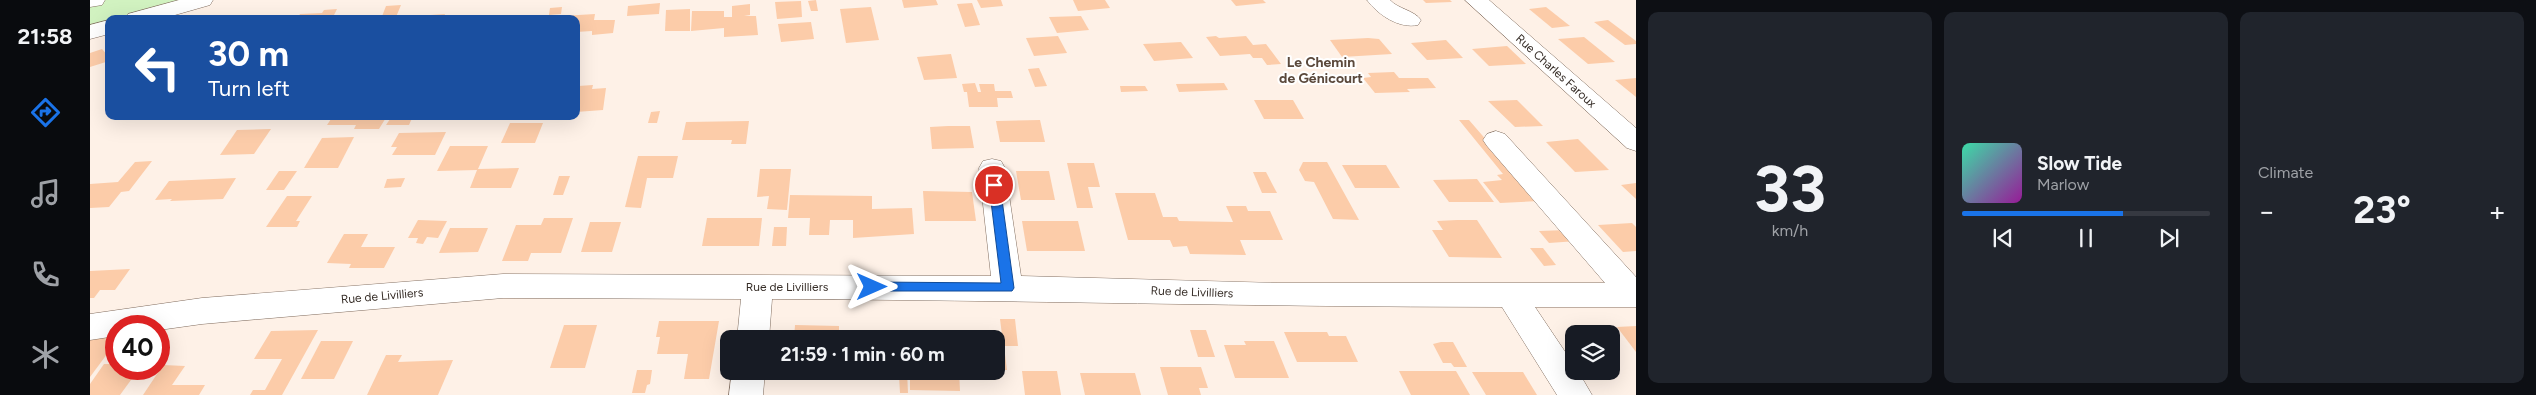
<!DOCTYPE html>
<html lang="en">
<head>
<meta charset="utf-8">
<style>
	body { margin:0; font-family:Figtree,sans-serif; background:#20242c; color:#f1f3f6; height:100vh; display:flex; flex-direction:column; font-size:19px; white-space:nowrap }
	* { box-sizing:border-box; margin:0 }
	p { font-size:16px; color:#9ea1a6 }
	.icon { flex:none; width:28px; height:28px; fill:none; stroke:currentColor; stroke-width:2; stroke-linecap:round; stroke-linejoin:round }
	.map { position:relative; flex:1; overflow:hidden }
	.sheet { display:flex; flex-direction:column; gap:12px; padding:12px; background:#0d0f14; width:900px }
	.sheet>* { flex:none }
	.guide { position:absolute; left:15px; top:15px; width:475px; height:105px; border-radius:10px; box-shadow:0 5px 20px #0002; background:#1a4fa0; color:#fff; overflow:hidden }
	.tools { position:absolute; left:1475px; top:325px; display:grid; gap:10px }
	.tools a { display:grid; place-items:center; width:55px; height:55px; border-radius:10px; background:#171b24; box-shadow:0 5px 20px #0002; font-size:25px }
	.speed { position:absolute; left:15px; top:315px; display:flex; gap:10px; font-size:25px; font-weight:700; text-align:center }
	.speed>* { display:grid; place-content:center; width:65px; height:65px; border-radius:50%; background:#171b24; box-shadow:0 5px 20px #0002; line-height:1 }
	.speed .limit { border:8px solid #d22; background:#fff; color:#111 }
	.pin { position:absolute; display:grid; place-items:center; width:42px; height:42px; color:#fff; margin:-21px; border:2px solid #fff; border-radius:50%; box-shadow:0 1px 5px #0007 }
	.me { position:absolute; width:55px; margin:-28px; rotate:90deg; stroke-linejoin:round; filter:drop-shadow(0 0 4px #0008) }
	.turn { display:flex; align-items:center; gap:18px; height:105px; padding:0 20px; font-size:22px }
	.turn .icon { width:65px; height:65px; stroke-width:2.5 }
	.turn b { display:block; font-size:35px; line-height:42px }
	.big { font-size:38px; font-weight:700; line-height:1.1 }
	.sheet .card { flex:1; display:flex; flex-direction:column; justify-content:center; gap:8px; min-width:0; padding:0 18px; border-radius:10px; background:#20242c }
	.sheet .dial { align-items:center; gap:0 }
	.dial b { font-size:65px; line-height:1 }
	.song { display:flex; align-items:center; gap:15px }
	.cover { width:60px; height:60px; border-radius:8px; background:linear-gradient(135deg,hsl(160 70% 55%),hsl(300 70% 35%)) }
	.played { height:5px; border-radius:2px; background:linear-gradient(90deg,#1a73e8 65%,#363941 65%) }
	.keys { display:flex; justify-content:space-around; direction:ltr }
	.heat { display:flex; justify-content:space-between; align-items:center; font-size:28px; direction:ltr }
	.sheet .tiles { flex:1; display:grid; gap:12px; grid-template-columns:repeat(3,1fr) }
	.trip { position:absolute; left:630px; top:330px; width:285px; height:50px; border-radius:10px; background:#171b24; box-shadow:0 5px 20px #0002; font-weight:700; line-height:50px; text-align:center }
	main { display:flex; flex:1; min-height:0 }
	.menu { display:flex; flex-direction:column; width:90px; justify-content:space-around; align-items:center; background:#090b0e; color:#9ea1a6 }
	.menu .icon { width:35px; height:35px }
	.menu .active { color:#1a73e8 }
	.menu b { font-size:22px; color:#f1f3f6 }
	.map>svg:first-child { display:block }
	.green { fill:#d1f2c0 }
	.building { fill:#fccca9 }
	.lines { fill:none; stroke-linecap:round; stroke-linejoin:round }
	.minor-casing { stroke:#816d5f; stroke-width:1 }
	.minor { fill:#fff; fill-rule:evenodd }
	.route { fill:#1a73e8; stroke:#114b97 }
	.labels { text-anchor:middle; stroke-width:4; stroke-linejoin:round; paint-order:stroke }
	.street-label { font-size:12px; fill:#372e28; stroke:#fff }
	.neighbourhood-label { font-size:14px; font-weight:bold; fill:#5b493c; stroke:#fff }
</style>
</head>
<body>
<main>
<nav class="menu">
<b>21:58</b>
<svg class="icon active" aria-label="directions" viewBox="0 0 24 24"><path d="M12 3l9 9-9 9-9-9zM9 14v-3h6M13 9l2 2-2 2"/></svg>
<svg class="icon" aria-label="music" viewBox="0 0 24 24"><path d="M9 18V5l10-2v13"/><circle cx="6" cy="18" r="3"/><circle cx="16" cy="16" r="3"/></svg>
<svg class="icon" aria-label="phone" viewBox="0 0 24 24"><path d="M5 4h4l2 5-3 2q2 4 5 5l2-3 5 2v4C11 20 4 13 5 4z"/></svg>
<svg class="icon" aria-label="climate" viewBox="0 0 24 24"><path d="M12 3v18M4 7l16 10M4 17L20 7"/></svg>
</nav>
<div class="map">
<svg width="1546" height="395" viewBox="0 0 1546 395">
	<rect width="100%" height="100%" fill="#fef1e7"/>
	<path class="green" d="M0 0H94L32 19H19V23L0 28Z"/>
	<g class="building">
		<path d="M726 0 728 11H721L718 1Z"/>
		<path d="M812 0H846L848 5 814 8Z"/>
		<path d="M887 0H911L913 6 891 8Z"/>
		<path d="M983 0H1015L1020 8 988 11Z"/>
		<path d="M1141 0H1173L1176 3 1146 6Z"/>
		<path d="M1333 0H1360L1362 2 1336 3Z"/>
		<path d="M711 1 712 17 687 19 685 2Z"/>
		<path d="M570 3 569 14 537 16 538 6Z"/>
		<path d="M882 3 890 25 875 27 867 4Z"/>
		<path d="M660 4V15L654 16H666L668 35 634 37V28L601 31 602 11H634V17H642V6Z"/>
		<path d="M311 5 306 17 291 19 296 6Z"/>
		<path d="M472 7 471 14 459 15 460 8Z"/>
		<path d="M781 7 789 40 756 43 750 9Z"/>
		<path d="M1456 7 1480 26 1462 28 1439 9Z"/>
		<path d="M247 9 242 19H207L210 14 232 13 234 10Z"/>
		<path d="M600 9V31H575L576 10Z"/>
		<path d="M355 14 353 19H310L311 17Z"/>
		<path d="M505 14 504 20H525L523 33 502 35V31L486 32V19H472V16Z"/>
		<path d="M991 16 999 30 967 33 959 17Z"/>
		<path d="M1518 20 1546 41V44L1535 45 1504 22Z"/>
		<path d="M721 22 724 39 691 42 688 24Z"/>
		<path d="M968 36 977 53 944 56 936 38Z"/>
		<path d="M1126 36 1129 38 1156 36 1163 45 1176 44 1191 64 1177 65 1172 58H1163L1160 54 1130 56 1116 37Z"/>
		<path d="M1494 37 1525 62 1498 64 1468 39Z"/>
		<path d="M1278 38 1289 39 1302 54 1252 57 1240 40Z"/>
		<path d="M1356 40 1373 58 1337 60 1321 43Z"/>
		<path d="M1091 42 1103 58 1064 61 1053 44Z"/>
		<path d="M1417 46 1436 64 1399 66 1382 49Z"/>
		<path d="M12 49 19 57V61L0 67V53Z"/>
		<path d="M861 54 867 78 834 80 827 57Z"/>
		<path d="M949 68 957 86 945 87 938 69Z"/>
		<path d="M1304 72 1309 78H1338L1346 88 1317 89 1320 92 1285 93 1273 78 1281 77 1278 73Z"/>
		<path d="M1546 78V97L1525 80Z"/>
		<path d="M885 83 888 92H891L889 84H904L905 91H921L923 98H907L908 107H879L877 92H874L872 84Z"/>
		<path d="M1134 83 1138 90 1089 92 1086 84Z"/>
		<path d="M503 85 502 89 516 88 513 110 486 112 488 86Z"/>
		<path d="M1030 86H1055L1058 91 1031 92Z"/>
		<path d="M1164 100H1203L1214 119H1174Z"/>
		<path d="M1427 100 1453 126 1425 127 1398 101Z"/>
		<path d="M570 111 567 123H558L561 112Z"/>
		<path d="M243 116H297L289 129H264L266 125H237Z"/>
		<path d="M302 116H323L319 125H296Z"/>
		<path d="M950 120 955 142H910L906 121Z"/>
		<path d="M1369 120H1379L1449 201 1410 203 1393 182 1412 180 1407 175 1413 174Z"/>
		<path d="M659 121 656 144H641L642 140H592L596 122Z"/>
		<path d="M420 123H453L445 143H411Z"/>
		<path d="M858 126H880L884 148 842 149 840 127Z"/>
		<path d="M181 129 164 154 130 155 147 130Z"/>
		<path d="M356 132 345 155H302L307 147H301L309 133Z"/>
		<path d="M264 137 248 168H214L232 138Z"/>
		<path d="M1488 139 1519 170 1485 172 1456 142Z"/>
		<path d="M360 146H398L388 169 429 168 421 188H380L387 170 347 171Z"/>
		<path d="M548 156H588L583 178H557L551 208 535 207Z"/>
		<path d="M62 161 39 191 31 192 19 207 0 208V184L28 182 45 162Z"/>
		<path d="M1213 162H1237L1269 220 1243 219 1224 182 1215 181 1209 170Z"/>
		<path d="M977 163H1004L1010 187H998L1003 208H987Z"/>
		<path d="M1252 165H1296L1310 188H1265Z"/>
		<path d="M670 169H701L697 210 677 209 679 196 667 197Z"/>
		<path d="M189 171H207L194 190H176Z"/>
		<path d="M926 171H959L965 200H931Z"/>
		<path d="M1163 172H1176L1187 193H1172Z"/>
		<path d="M469 176H480L473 195H463Z"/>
		<path d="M146 178 133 199 80 201 82 199 65 200 79 181Z"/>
		<path d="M315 178 311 187 294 188 297 179Z"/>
		<path d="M1387 179 1404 202H1359L1343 180Z"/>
		<path d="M1546 183V199L1531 185Z"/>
		<path d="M833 191 882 192 886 221H835Z"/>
		<path d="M1025 193H1065L1073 217H1087L1089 221 1143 222 1136 206H1156L1158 211H1180L1193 240H1150L1156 255 1100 254 1097 246 1083 247 1080 240H1038Z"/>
		<path d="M700 195 782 196V209L822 208 824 234 763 238V220H740L739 235H719L720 218H698Z"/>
		<path d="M197 196H222L206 221H210L207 227H176Z"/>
		<path d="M454 218H483L471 253H441L438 261H412L426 225H451Z"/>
		<path d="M617 218H672L669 246H612Z"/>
		<path d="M328 220 357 221 348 238 337 237 333 244 326 243 328 238H318Z"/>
		<path d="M1367 220H1387L1412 258 1359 257 1342 230H1353L1347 221Z"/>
		<path d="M932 221H988L995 251H937Z"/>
		<path d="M500 222H531L522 252H491Z"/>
		<path d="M1542 223 1546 227V251L1533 252 1508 225Z"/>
		<path d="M684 227H697L696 246H682Z"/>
		<path d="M360 228H398L388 252 349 253Z"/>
		<path d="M1477 230 1487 241 1459 243 1449 231Z"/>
		<path d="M254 234H278L271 247H305L294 268H259L261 264 237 263Z"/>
		<path d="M1440 248H1453L1466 265 1454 266Z"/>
		<path d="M40 269 25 290H10L4 298H0V271Z"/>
		<path d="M910 319H925L928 346H914L917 370H906V339H866V335H912Z"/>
		<path d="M569 321H629L619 379H594L598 354H567L570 337H566Z"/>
		<path d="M474 325H507L495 368H460Z"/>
		<path d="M705 325 749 326V339H704Z"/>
		<path d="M1546 326V352L1527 327Z"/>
		<path d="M228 330 192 395H160L163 390H175L192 359H164L181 331Z"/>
		<path d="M1100 330H1116L1125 357H1108Z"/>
		<path d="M1194 332H1237L1239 336H1256L1268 362H1207Z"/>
		<path d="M26 333V342L0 377V336Z"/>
		<path d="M231 341H263L244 379H211Z"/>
		<path d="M1154 341H1184L1199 378H1145L1134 345H1156Z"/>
		<path d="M1351 342H1363L1377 367H1364L1361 363H1353L1343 344Z"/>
		<path d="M296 355H312L308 362 363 360 348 395H277Z"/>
		<path d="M14 364H26V369H49L30 395H0V384Z"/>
		<path d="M73 365 95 366 82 385H115L109 395H53Z"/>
		<path d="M1070 367H1111L1118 388H1109L1111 395H1078Z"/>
		<path d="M547 370H562L560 384 557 385 555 393H542Z"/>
		<path d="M797 371H817L818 393H810L809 375H798Z"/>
		<path d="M820 371H869L870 391 820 390Z"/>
		<path d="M932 371H967L971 395H935Z"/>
		<path d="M1309 371H1366L1380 395H1321Z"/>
		<path d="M1382 372H1433L1447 395H1396Z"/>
		<path d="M990 373H1045L1051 395H995Z"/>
	</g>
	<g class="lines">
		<defs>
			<g id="minor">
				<path d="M0 0H15L12 5 0 7Z"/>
				<path d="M89 0H123L120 5 71 19H35L38 14Z"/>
				<path d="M1277 0H1300C1308 9 1324 10 1331 20L1328 25C1309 29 1288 15 1277 0Z"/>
				<path d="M1375 0H1399L1546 128V151L1537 148Z"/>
				<path d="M19 20V34L0 39V25Z"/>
				<path d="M1406 131 1415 134 1546 277V307H1445L1484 365V371H1488L1502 395H1467L1412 307C1169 307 926 300 682 299L679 339H647L651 299 413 298 112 324 69 330V326H26V336L0 340V314L112 298 413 274 901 276 889 168 893 161 902 159 911 161 915 168 931 276 1187 283H1515L1397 146 1393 140 1397 134Z"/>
				<path d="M642 371H675L673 395H639Z"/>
			</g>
		</defs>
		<use href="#minor" class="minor-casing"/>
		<use href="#minor" class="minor"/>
	</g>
	<path class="route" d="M904 181 910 185 924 288 922 291H778L776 287 782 282 911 283 899 185Z"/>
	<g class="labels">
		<g class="street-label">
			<text transform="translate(1466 71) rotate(42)" y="4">Rue Charles Faroux</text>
			<text x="697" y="291">Rue de Livilliers</text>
			<text transform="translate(1102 292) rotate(2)" y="4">Rue de Livilliers</text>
			<text transform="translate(292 296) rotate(-5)" y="4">Rue de Livilliers</text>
		</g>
		<g class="neighbourhood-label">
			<text x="1231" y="67">Le Chemin<tspan x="1231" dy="16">de Génicourt</tspan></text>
		</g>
	</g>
</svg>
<div class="tools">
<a><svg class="icon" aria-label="layers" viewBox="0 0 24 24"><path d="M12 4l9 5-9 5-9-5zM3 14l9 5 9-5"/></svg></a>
</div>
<div class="speed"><div class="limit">40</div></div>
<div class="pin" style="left:904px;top:185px;background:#d93025"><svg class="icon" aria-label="arrive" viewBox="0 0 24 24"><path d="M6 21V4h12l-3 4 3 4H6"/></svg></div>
<svg class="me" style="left:782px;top:287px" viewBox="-20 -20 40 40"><path d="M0-17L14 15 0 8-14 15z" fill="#1a73e8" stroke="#fff" stroke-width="4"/></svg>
<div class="trip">21:59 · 1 min · 60 m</div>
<div class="guide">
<div class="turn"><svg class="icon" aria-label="left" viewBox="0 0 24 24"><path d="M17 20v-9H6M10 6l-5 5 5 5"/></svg><div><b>30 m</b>Turn left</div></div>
</div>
</div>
<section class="sheet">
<div class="tiles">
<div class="card dial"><b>33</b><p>km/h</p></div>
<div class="card">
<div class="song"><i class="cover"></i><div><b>Slow Tide</b><p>Marlow</p></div></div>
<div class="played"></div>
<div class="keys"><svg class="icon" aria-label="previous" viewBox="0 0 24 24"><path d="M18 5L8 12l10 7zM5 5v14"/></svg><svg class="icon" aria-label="pause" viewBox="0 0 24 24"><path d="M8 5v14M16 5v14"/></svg><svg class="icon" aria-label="next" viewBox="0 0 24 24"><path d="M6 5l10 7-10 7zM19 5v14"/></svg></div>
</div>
<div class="card"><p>Climate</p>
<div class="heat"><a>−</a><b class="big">23°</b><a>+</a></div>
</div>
</div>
</section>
</main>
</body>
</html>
